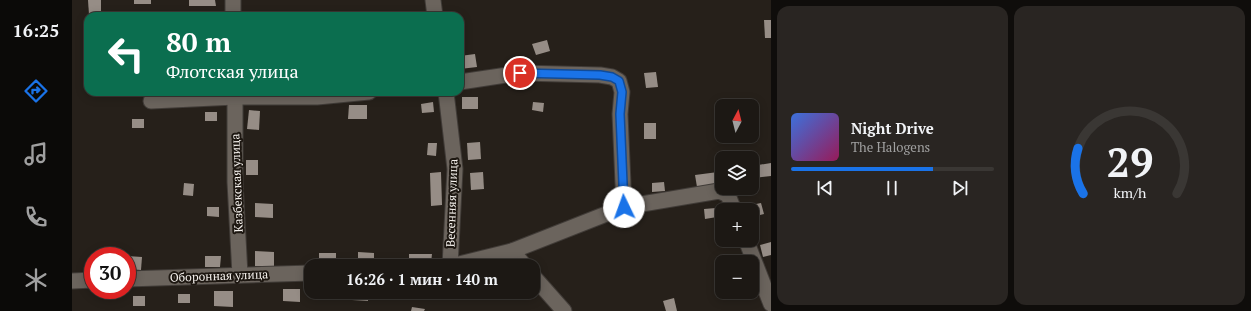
<!DOCTYPE html>
<html lang="ru">
<head>
<meta charset="utf-8">
<style>
	body { margin:0; font-family:"PT Serif",serif; background:#292522; color:#f1f3f6; height:100vh; display:flex; flex-direction:column; font-size:15px; white-space:nowrap }
	* { box-sizing:border-box; margin:0 }
	p { font-size:13px; color:#a0a0a0 }
	.icon { flex:none; width:22px; height:22px; fill:none; stroke:currentColor; stroke-width:2; stroke-linecap:round; stroke-linejoin:round }
	.map { position:relative; flex:1; overflow:hidden }
	.panel { display:flex; flex-direction:column; gap:6px; padding:6px; background:#0f0d0b; width:480px }
	.panel>* { flex:none }
	.guide { position:absolute; left:12px; top:12px; width:380px; height:84px; border-radius:12px; box-shadow:0 2px 10px #0003,0 0 0 1px #3a3734; background:#0b6e4f; color:#fff; overflow:hidden }
	.needle { width:26px; rotate:7deg }
	.tools { position:absolute; left:643px; top:99px; display:grid; gap:8px }
	.tools a { display:grid; place-items:center; width:44px; height:44px; border-radius:8px; background:#1c1814; box-shadow:0 2px 10px #0003,0 0 0 1px #3a3734; font-size:20px }
	.speed { position:absolute; left:12px; top:247px; display:flex; gap:8px; font-size:20px; font-weight:700; text-align:center }
	.speed>* { display:grid; place-content:center; width:52px; height:52px; border-radius:50%; background:#1c1814; box-shadow:0 2px 10px #0003,0 0 0 1px #3a3734; line-height:1 }
	.speed .limit { border:6px solid #d22; background:#fff; color:#111 }
	.pin { position:absolute; display:grid; place-items:center; width:34px; height:34px; color:#fff; margin:-17px; border:2px solid #fff; border-radius:50%; box-shadow:0 1px 4px #0007 }
	.me { position:absolute; width:44px; margin:-22px; rotate:357deg; stroke-linejoin:round; filter:drop-shadow(0 0 3px #0008) }
	.turn { display:flex; align-items:center; gap:14px; height:84px; padding:0 16px; font-size:18px }
	.turn .icon { width:52px; height:52px; stroke-width:2.5 }
	.turn b { display:block; font-size:28px; line-height:34px }
	.panel .tile { flex:1; display:flex; flex-direction:column; justify-content:center; gap:6px; min-width:0; padding:0 14px; border-radius:12px; background:#292522 }
	.panel .dial { align-items:center; gap:0 }
	.dial svg { height:104px; overflow:visible; fill:none; stroke:#3a3734; stroke-width:7; stroke-linecap:round; text-anchor:middle }
	.dial text { fill:#f1f3f6; stroke:none }
	.song { display:flex; align-items:center; gap:12px }
	.cover { width:48px; height:48px; border-radius:6px; background:linear-gradient(135deg,hsl(220 70% 55%),hsl(330 70% 35%)) }
	.played { height:4px; border-radius:2px; background:linear-gradient(90deg,#1a73e8 70%,#3a3734 70%) }
	.keys { display:flex; justify-content:space-around; direction:ltr }
	.panel .tiles { flex:1; display:grid; gap:6px; grid-template-columns:repeat(2,1fr) }
	.trip { position:absolute; left:232px; top:259px; width:236px; height:40px; border-radius:12px; background:#1c1814; box-shadow:0 2px 10px #0003,0 0 0 1px #3a3734; font-weight:800; line-height:40px; text-align:center }
	main { display:flex; flex:1; min-height:0 }
	.dock { display:flex; flex-direction:column; width:72px; justify-content:space-around; align-items:center; background:#0b0a08; color:#a0a0a0 }
	.dock .icon { width:28px; height:28px }
	.dock .active { color:#1a73e8 }
	.dock b { font-size:18px; color:#f1f3f6 }
	.map>svg:first-child { display:block }
	.building { fill:#968d86 }
	.lines { fill:none; stroke-linecap:round; stroke-linejoin:round }
	.minor-casing { stroke:#413c38; stroke-width:17 }
	.minor { stroke:#6b645d; stroke-width:15 }
	.route-casing { stroke:#114b97; stroke-width:10 }
	.route { stroke:#1a73e8; stroke-width:7 }
	.labels { text-anchor:middle; stroke-width:4; stroke-linejoin:round; paint-order:stroke }
	.street-label { font-size:12px; fill:#f4f0ec; stroke:#1d1711 }
</style>
</head>
<body>
<main>
<nav class="dock">
<b>16:25</b>
<svg class="icon active" aria-label="directions" viewBox="0 0 24 24"><path d="M12 3l9 9-9 9-9-9zM9 14v-3h6M13 9l2 2-2 2"/></svg>
<svg class="icon" aria-label="music" viewBox="0 0 24 24"><path d="M9 18V5l10-2v13"/><circle cx="6" cy="18" r="3"/><circle cx="16" cy="16" r="3"/></svg>
<svg class="icon" aria-label="phone" viewBox="0 0 24 24"><path d="M5 4h4l2 5-3 2q2 4 5 5l2-3 5 2v4C11 20 4 13 5 4z"/></svg>
<svg class="icon" aria-label="climate" viewBox="0 0 24 24"><path d="M12 3v18M4 7l16 10M4 17L20 7"/></svg>
</nav>
<div class="map">
<svg width="699" height="311" viewBox="0 0 699 311">
	<rect width="100%" height="100%" fill="#26201a"/>
	<g class="building">
		<path d="M16 0H29V14L17 15Z"/>
		<rect x="62" y="0" width="17" height="4"/>
		<path d="M117 0H143L144 6H117Z"/>
		<path d="M692 20H699V38H693Z"/>
		<path d="M475 40 478 51 464 55 460 44Z"/>
		<path d="M403 54 405 67 388 69V56Z"/>
		<path d="M584 72 586 87 574 88 572 73Z"/>
		<rect x="390" y="97" width="16" height="12"/>
		<path d="M361 102 362 112 350 113 349 104Z"/>
		<path d="M461 102 472 103 471 112 460 110Z"/>
		<path d="M277 105H295V119H276Z"/>
		<path d="M177 110 188 111 187 130 175 129Z"/>
		<rect x="133" y="112" width="12" height="9"/>
		<rect x="60" y="119" width="12" height="9"/>
		<rect x="572" y="123" width="12" height="16"/>
		<path d="M408 142 409 159 396 160 395 143Z"/>
		<path d="M356 143H365L364 156 355 155Z"/>
		<rect x="174" y="160" width="12" height="15"/>
		<path d="M699 163V176L682 178 680 166Z"/>
		<path d="M369 172 370 205 359 206 358 173Z"/>
		<path d="M411 172 412 189 399 190 398 173Z"/>
		<path d="M646 172 648 184 625 187 623 175Z"/>
		<path d="M592 182 593 191 580 192V183Z"/>
		<path d="M112 183 122 184 121 196 111 195Z"/>
		<path d="M183 203 201 204V218L183 217Z"/>
		<path d="M689 203 692 214 680 217V210H675L674 206Z"/>
		<path d="M135 207H147V217L135 216Z"/>
		<path d="M644 208 645 217 633 219 632 209Z"/>
		<path d="M699 242V255L691 257 688 245Z"/>
		<path d="M183 251 202 252V266H183Z"/>
		<path d="M286 252 302 253V265H286Z"/>
		<rect x="247" y="253" width="17" height="13"/>
		<path d="M337 254H360L359 263H337Z"/>
		<path d="M55 256 70 257 69 270 55 269Z"/>
		<path d="M133 256H149L148 267H133Z"/>
		<path d="M211 289H228V302L211 301Z"/>
		<path d="M142 291H161V307L142 306Z"/>
		<rect x="252" y="292" width="13" height="7"/>
		<path d="M280 292H296V301L280 300Z"/>
		<path d="M319 292H331V298H318Z"/>
		<rect x="106" y="294" width="12" height="9"/>
		<rect x="61" y="296" width="12" height="10"/>
		<path d="M602 298 605 311H594L591 301Z"/>
		<path d="M340 307 353 309 352 311H339Z"/>
	</g>
	<g class="lines">
		<defs>
			<g id="minor">
				<path d="M161 0V16"/>
				<path d="M361 0 363 16"/>
				<path d="M388 82 448 73 528 75 540 77 547 81 550 92 548 114 552 207"/>
				<path d="M163 92V182L168 275"/>
				<path d="M374 92 383 169 378 266"/>
				<path d="M79 101 163 97H245L297 92"/>
				<path d="M674 240 699 304"/>
				<path d="M440 251 453 266"/>
				<path d="M379 266 440 251 552 207 647 191 656 195 662 210"/>
				<path d="M461 276 492 311"/>
				<path d="M55 279 239 273"/>
				<path d="M0 281 21 280"/>
			</g>
		</defs>
		<use href="#minor" class="minor-casing"/>
		<use href="#minor" class="minor"/>
	</g>
	<g class="lines">
		<defs>
			<path id="route" d="M448 73 528 75 540 77 547 81 550 92 548 114 552 207"/>
		</defs>
		<use href="#route" class="route-casing"/>
		<use href="#route" class="route"/>
	</g>
	<g class="labels">
		<g class="street-label">
			<text transform="translate(165 183) rotate(-92)" y="4">Казбекская улица</text>
			<text transform="translate(380 203) rotate(-88)" y="4">Весенняя улица</text>
			<text transform="translate(147 276) rotate(-2)" y="4">Оборонная улица</text>
		</g>
	</g>
</svg>
<div class="tools">
<a><svg class="needle" viewBox="-14 -14 28 28"><path d="M0-13l5 13h-10z" fill="#e53935"/><path d="M0 13l5-13h-10z" fill="#a0a0a0"/></svg></a>
<a><svg class="icon" aria-label="layers" viewBox="0 0 24 24"><path d="M12 4l9 5-9 5-9-5zM3 14l9 5 9-5"/></svg></a>
<a>+</a>
<a>−</a>
</div>
<div class="speed"><div class="limit">30</div></div>
<div class="pin" style="left:448px;top:73px;background:#d93025"><svg class="icon" aria-label="arrive" viewBox="0 0 24 24"><path d="M6 21V4h12l-3 4 3 4H6"/></svg></div>
<svg class="me" style="left:552px;top:207px" viewBox="-20 -20 40 40"><circle r="19" fill="#fff"/><path d="M0-13L10 11 0 6-10 11z" fill="#1a73e8"/></svg>
<div class="trip">16:26 · 1 мин · 140 m</div>
<div class="guide">
<div class="turn"><svg class="icon" aria-label="left" viewBox="0 0 24 24"><path d="M17 20v-9H6M10 6l-5 5 5 5"/></svg><div><b>80 m</b>Флотская улица</div></div>
</div>
</div>
<section class="panel">
<div class="tiles">
<div class="tile">
<div class="song"><i class="cover"></i><div><b>Night Drive</b><p>The Halogens</p></div></div>
<div class="played"></div>
<div class="keys"><svg class="icon" aria-label="previous" viewBox="0 0 24 24"><path d="M18 5L8 12l10 7zM5 5v14"/></svg><svg class="icon" aria-label="pause" viewBox="0 0 24 24"><path d="M8 5v14M16 5v14"/></svg><svg class="icon" aria-label="next" viewBox="0 0 24 24"><path d="M6 5l10 7-10 7zM19 5v14"/></svg></div>
</div>
<div class="tile dial"><svg viewBox="0 0 100 80">
<path d="M14 69A42 42 0 1 1 86 69"/>
<path d="M14 69A42 42 0 0 1 10 34" stroke="#1a73e8"/>
<text x="50" y="56" font-size="32" font-weight="700">29</text>
<text x="50" y="72" font-size="11">km/h</text>
</svg></div>
</div>
</section>
</main>
</body>
</html>
